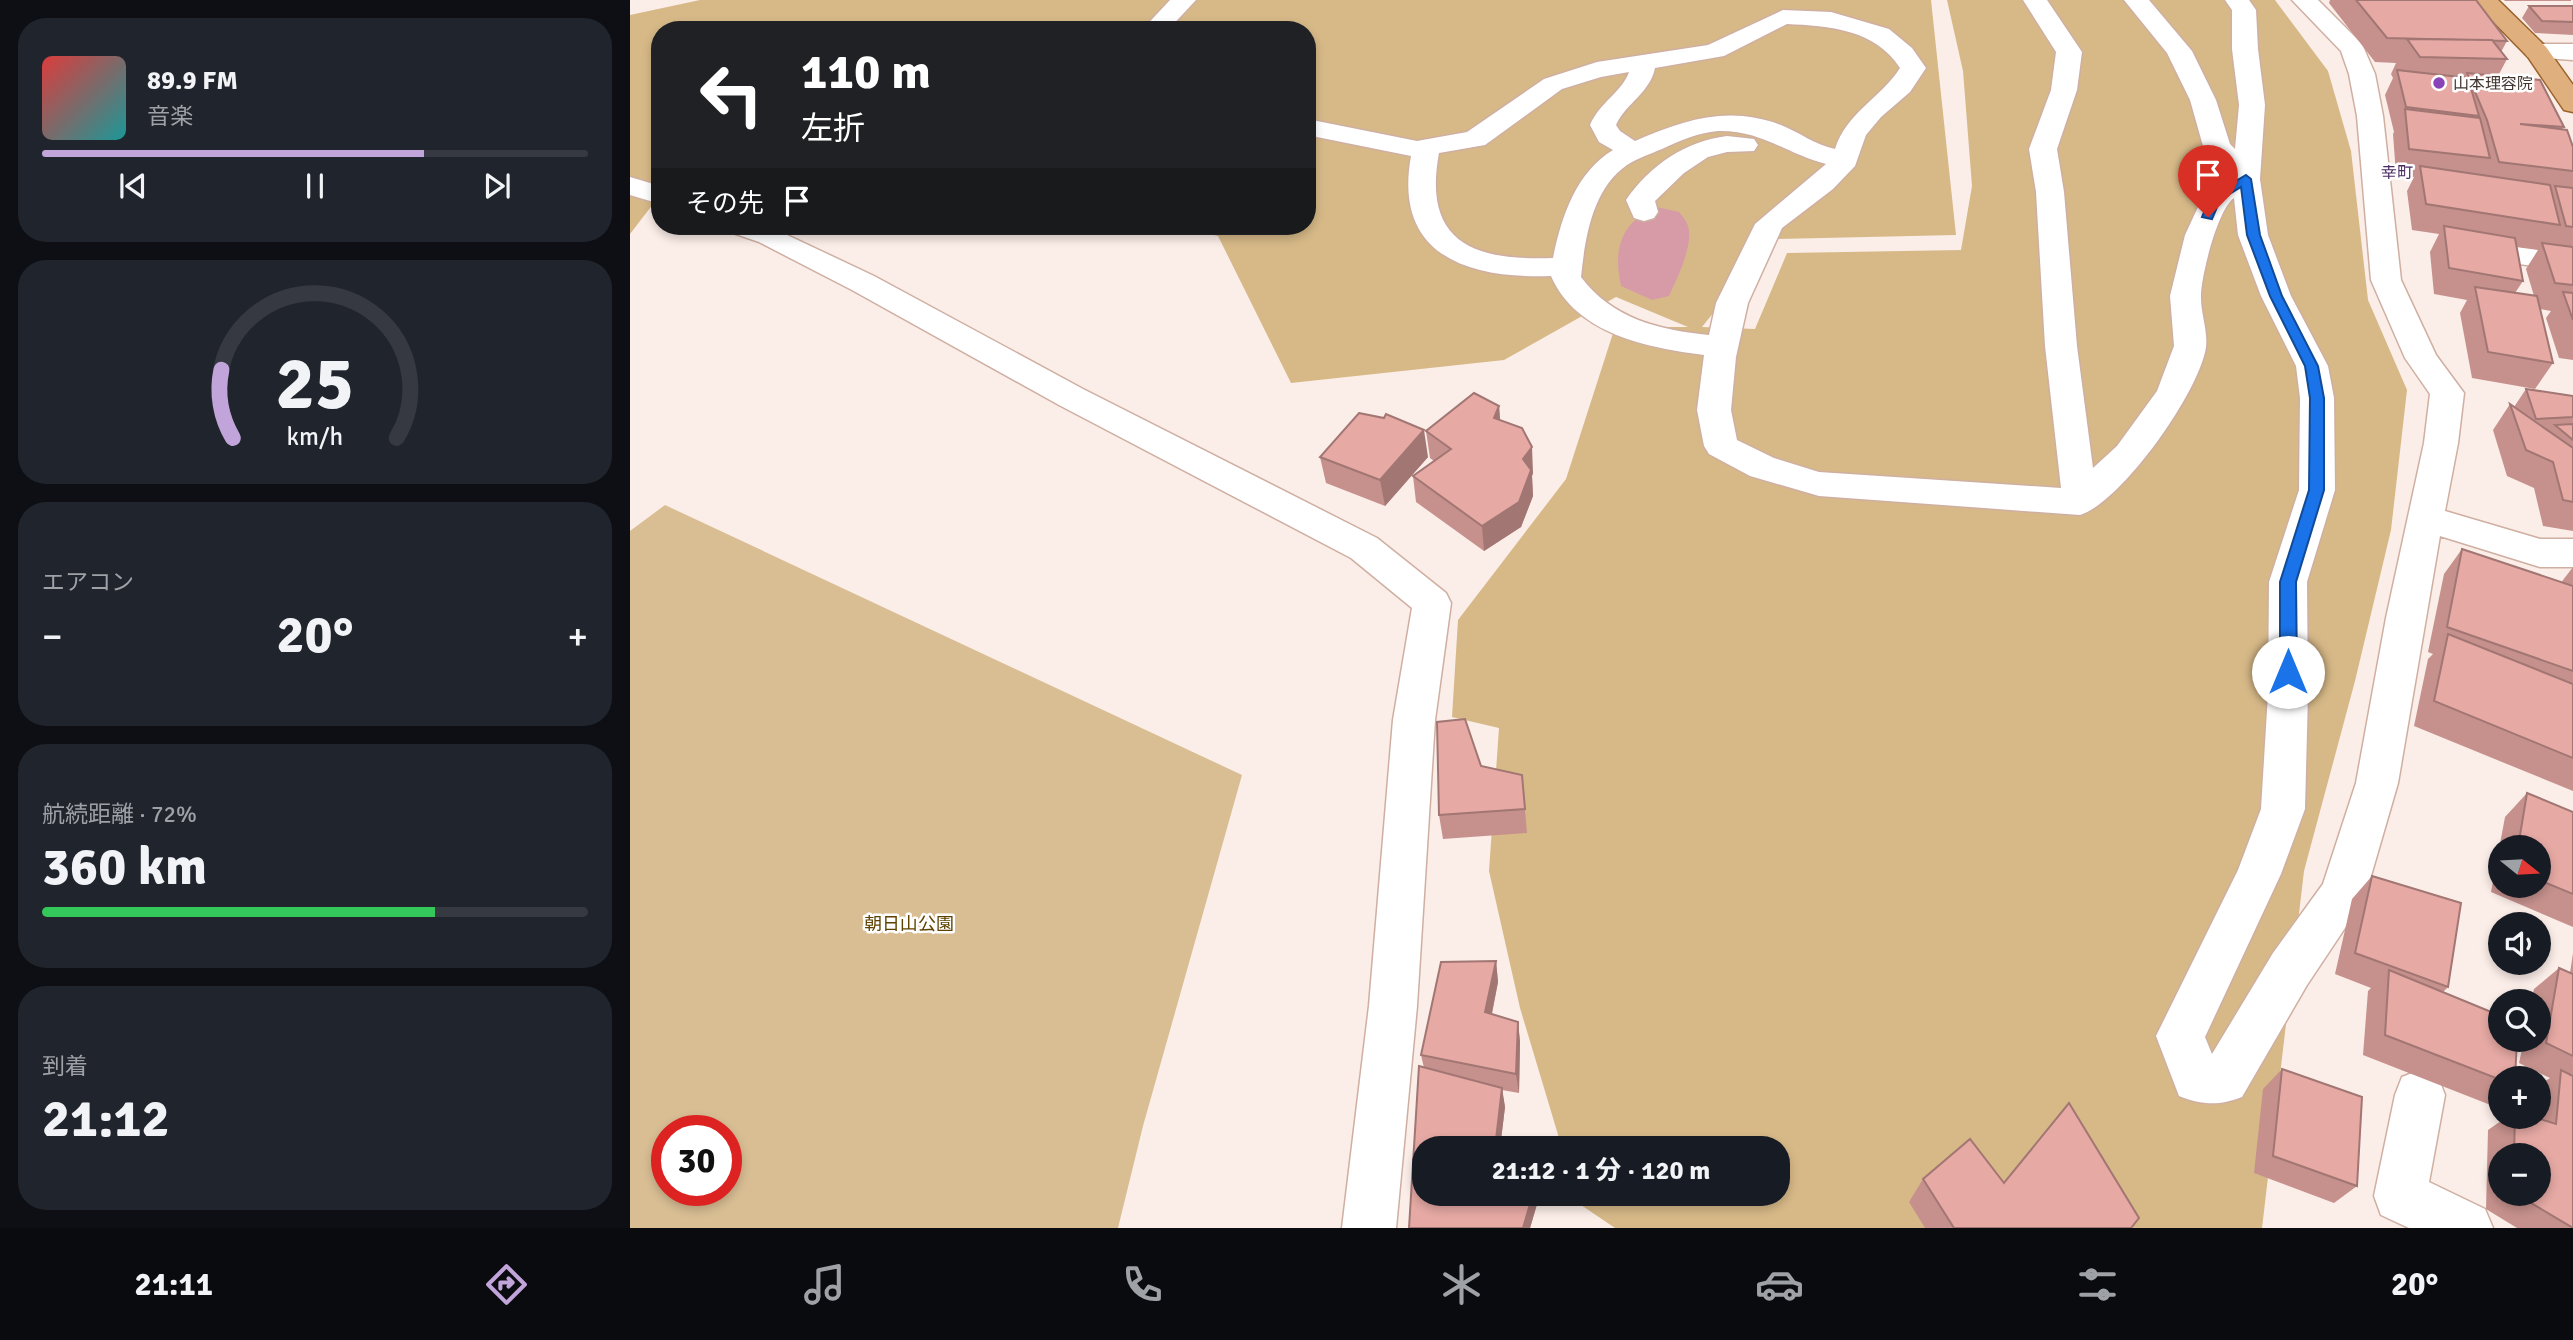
<!DOCTYPE html>
<html lang="ja">
<head>
<meta charset="utf-8">
<style>
	body { margin:0; font-family:Signika,"Noto Sans JP",sans-serif; background:#20242c; color:#f1f3f6; height:100vh; display:flex; flex-direction:column; font-size:26px; white-space:nowrap }
	* { box-sizing:border-box; margin:0 }
	p { font-size:23px; color:#9ea1a6 }
	.icon { flex:none; width:38px; height:38px; fill:none; stroke:currentColor; stroke-width:2; stroke-linecap:round; stroke-linejoin:round }
	.map { position:relative; flex:1; overflow:hidden }
	.details { display:flex; flex-direction:column; gap:18px; padding:18px; background:#0d0f14; width:630px }
	.details>* { flex:none }
	.hud { position:absolute; left:21px; top:21px; width:665px; height:214px; border-radius:28px; box-shadow:0 4px 10px #0003; background:#202124; color:#fff; overflow:hidden }
	.needle { width:46px; rotate:108deg }
	.fabs { position:absolute; left:1858px; top:835px; display:grid; gap:14px }
	.fabs a { display:grid; place-items:center; width:63px; height:63px; border-radius:50%; background:#171b24; box-shadow:0 4px 10px #0003; font-size:35px }
	.speed { position:absolute; left:21px; top:1115px; display:flex; gap:14px; font-size:35px; font-weight:700; text-align:center }
	.speed>* { display:grid; place-content:center; width:91px; height:91px; border-radius:50%; background:#171b24; box-shadow:0 4px 10px #0003; line-height:1 }
	.speed .limit { border:10px solid #d22; background:#fff; color:#111 }
	.pin { position:absolute; display:grid; place-items:center; width:60px; height:60px; color:#fff; margin:-72px -30px; border-radius:50% 50% 50% 0; rotate:-45deg; box-shadow:0 0 7px #0007 }
	.pin .icon { rotate:45deg }
	.me { position:absolute; width:77px; margin:-38px; rotate:0deg; stroke-linejoin:round; filter:drop-shadow(0 0 5px #0008) }
	.turn { display:flex; align-items:center; gap:24px; height:147px; padding:0 35px; font-size:32px }
	.turn .icon { width:91px; height:91px; stroke-width:2.5 }
	.turn b { display:block; font-size:49px; line-height:60px }
	.then { display:flex; align-items:center; height:66px; padding:0 35px; background:#0003; gap:14px; font-size:26px }
	.big { font-size:52px; font-weight:700; line-height:1.1 }
	.details .widget { flex:1; display:flex; flex-direction:column; justify-content:center; gap:10px; min-width:0; padding:0 24px; border-radius:28px; background:#20242c }
	.details .dial { align-items:center; gap:0 }
	.dial svg { height:182px; overflow:visible; fill:none; stroke:#363941; stroke-width:7; stroke-linecap:round; text-anchor:middle }
	.dial text { fill:#f1f3f6; stroke:none }
	.song { display:flex; align-items:center; gap:21px }
	.cover { width:84px; height:84px; border-radius:10px; background:linear-gradient(135deg,hsl(0 70% 55%),hsl(180 70% 35%)) }
	.played { height:7px; border-radius:4px; background:linear-gradient(90deg,#c1a4da 70%,#363941 70%) }
	.keys { display:flex; justify-content:space-around; direction:ltr }
	.heat { display:flex; justify-content:space-between; align-items:center; font-size:38px; direction:ltr }
	.charge { height:10px; border-radius:5px; background:linear-gradient(90deg,#34c759 72%,#363941 0) }
	.trip { position:absolute; left:782px; top:1136px; width:378px; height:70px; border-radius:28px; background:#171b24; box-shadow:0 4px 10px #0003; font-weight:700; line-height:70px; text-align:center }
	.dock { display:flex; height:112px; justify-content:space-around; align-items:center; background:#090b0e; color:#9ea1a6 }
	.dock .icon { width:49px; height:49px }
	.dock .selected { color:#c1a4da }
	.dock b { font-size:32px; color:#f1f3f6 }
	main { display:flex; flex:1; min-height:0 }
	.map>svg:first-child { display:block }
	.green { fill:#d9be94; fill-rule:evenodd }
	.forest { fill:#d7b988 }
	.water { fill:#d79ba8 }
	.lines { fill:none; stroke-linecap:round; stroke-linejoin:round }
	.minor-casing { stroke:#cfafa2; stroke-width:3 }
	.major-casing { stroke:#9b622a; stroke-width:3 }
	.minor { fill:#fff; fill-rule:evenodd }
	.major { fill:#dfaf7d; fill-rule:evenodd }
	.wall { fill:#c6918d; fill-rule:evenodd }
	.shaded-wall { fill:#a17673 }
	.building { fill:#e6a9a4; stroke:#a17673; stroke-width:2 }
	.route { fill:#1a73e8; stroke:#114b97; stroke-width:2 }
	.poi-dot { fill:#8743b7; stroke:#fefefe; stroke-width:2.5 }
	.labels { text-anchor:middle; stroke-width:5; stroke-linejoin:round; paint-order:stroke }
	.far-poi-label { font-size:16px; fill:#433631; stroke:#fefefe; text-anchor:start }
	.far-neighbourhood-label { font-size:16px; fill:#4c2c65; stroke:#fefefe }
	.park-label { font-size:18px; fill:#5f4200; stroke:#fefefe }
</style>
</head>
<body>
<main>
<section class="details">
<div class="widget">
<div class="song"><i class="cover"></i><div><b>89.9 FM</b><p>音楽</p></div></div>
<div class="played"></div>
<div class="keys"><svg class="icon" aria-label="previous" viewBox="0 0 24 24"><path d="M18 5L8 12l10 7zM5 5v14"/></svg><svg class="icon" aria-label="pause" viewBox="0 0 24 24"><path d="M8 5v14M16 5v14"/></svg><svg class="icon" aria-label="next" viewBox="0 0 24 24"><path d="M6 5l10 7-10 7zM19 5v14"/></svg></div>
</div>
<div class="widget dial"><svg viewBox="0 0 100 80">
<path d="M14 69A42 42 0 1 1 86 69"/>
<path d="M14 69A42 42 0 0 1 9 39" stroke="#c1a4da"/>
<text x="50" y="56" font-size="32" font-weight="700">25</text>
<text x="50" y="72" font-size="11">km/h</text>
</svg></div>
<div class="widget"><p>エアコン</p>
<div class="heat"><a>−</a><b class="big">20°</b><a>+</a></div>
</div>
<div class="widget"><p>航続距離 · 72%</p><b class="big">360 km</b><div class="charge"></div></div>
<div class="widget"><p>到着</p><b class="big">21:12</b></div>
</section>
<div class="map">
<svg width="1943" height="1228" viewBox="0 0 1943 1228">
	<rect width="100%" height="100%" fill="#fbede8"/>
	<path class="green" d="M35 505 612 775 513 1126 488 1228H0V531ZM37 1130H96V1190H37Z"/>
	<path class="forest" d="M70 0H1301L1326 235 1143 239 1072 327 1125 329 1157 253 1331 250 1342 186 1333 71 1317 0H1645L1698 71 1721 151 1738 300 1777 390 1761 530 1725 681 1674 871 1632 1228H985L948 1203 945 1194H1148V1148H932L890 1008 859 871 869 728 822 717 828 620 936 479 985 327H1058L986 297 874 360 661 383 588 236 544 226H677V30H30V195L0 234V15Z"/>
	<path class="water" d="M1027 207 1049 212C1052 216 1057 221 1058 226 1064 244 1047 279 1039 296L1022 300 991 286C983 250 990 222 1027 207Z"/>
	<g class="lines">
		<defs>
			<g id="minor">
				<path d="M540 0H566L538 30H512Z"/>
				<path d="M1393 0H1417L1452 52 1447 90 1427 149 1434 192 1447 346 1463 468 1487 446 1527 391 1544 346 1540 296 1555 235 1575 192 1599 177 1573 146 1560 100 1537 53 1494 0H1519L1562 51 1586 100 1600 144 1605 149 1609 105 1602 49V10L1595 0H1619L1626 10 1628 49 1635 105 1630 179 1638 235 1661 296 1698 366 1704 398 1705 490 1677 582 1678 694 1675 809 1651 874 1575 1037 1582 1054 1643 953 1693 884 1726 783 1756 618 1794 443 1800 394 1775 358 1741 280 1727 116 1719 74 1711 51 1662 0H1688L1732 44 1745 74 1753 116 1771 280 1806 355 1834 393 1828 443 1815 511 1910 539H1943V567H1910L1810 536 1768 783 1736 893 1729 907 1677 985 1612 1097C1589 1106 1572 1105 1549 1096L1526 1036 1608 870 1631 809 1638 694 1639 582 1669 490 1670 398 1666 366 1631 296 1608 235 1604 198C1588 208 1570 279 1571 298 1571 314 1578 331 1576 347 1570 391 1492 502 1450 515L1189 496 1120 476 1079 454 1074 446 1067 410 1074 355C1018 348 946 334 921 276 837 279 763 255 781 156L677 135V119L787 141 837 132 914 79 967 62 1078 45 1153 10 1201 12 1259 29 1282 48 1296 68 1280 92 1251 117 1236 135 1225 166 1203 189 1152 228 1118 303 1106 357 1101 410 1107 440 1144 458 1189 472 1431 488 1415 346 1406 192 1399 149 1421 90 1426 52ZM1157 24C1199 26 1245 29 1270 68 1251 98 1216 113 1205 149 1185 145 1169 132 1151 125 1098 105 1054 120 1005 141L990 131 986 125C996 103 1020 93 1025 68L1094 56ZM999 72C992 92 970 102 960 125L969 142 983 150C946 172 931 218 923 258 846 261 792 244 809 153L855 145 932 89 971 77ZM1088 131C1132 130 1156 154 1196 164L1125 224 1086 303 1079 335C1030 330 982 319 951 277 955 239 962 189 997 165 1008 158 1020 154 1032 149 1051 140 1067 133 1088 131Z"/>
				<path d="M1907 44H1943V60L1898 57 1894 52 1898 47Z"/>
				<path d="M1097 136 1124 139 1128 145 1124 151 1097 152 1078 157 1054 173 1025 201 1028 212 1024 218 1014 221 1004 218 996 200C1020 165 1056 141 1097 136Z"/>
				<path d="M0 177 30 186V204L0 195Z"/>
				<path d="M95 226H138L244 276 453 389 747 538 816 593 821 603 805 720 787 1006 766 1228H712L739 1006 763 720 782 608 721 558 429 405 222 290 129 242 100 232Z"/>
				<path d="M1837 241 1943 253V271L1826 256 1822 250 1826 244Z"/>
				<path d="M1790 1070 1808 1077 1815 1095 1799 1182 1855 1209 1863 1228H1779L1751 1215 1744 1196 1765 1095 1772 1077Z"/>
			</g>
			<path id="major" d="M1842 0H1868L1916 47 1943 85V112L1934 110 1898 57Z"/>
		</defs>
		<use href="#minor" class="minor-casing"/>
		<use href="#major" class="major-casing"/>
		<use href="#minor" class="minor"/>
		<use href="#major" class="major"/>
	</g>
	<g class="wall">
		<path d="M1700 0H1846L1877 41 1871 52 1877 59 1868 76 1934 127 1932 129 1943 147V360L1929 358 1916 318 1921 311 1910 309 1923 363 1905 389 1842 378 1830 313 1837 300 1804 294 1800 252 1809 234 1782 230 1777 191 1784 177 1766 174 1763 134 1764 132 1755 95 1763 78 1761 74 1766 63 1745 62 1699 3ZM1886 247 1908 250 1896 269 1904 296 1885 293 1893 281Z"/>
		<path d="M1874 0H1941V1H1875Z"/>
		<path d="M1899 6H1943V35L1905 33 1892 18Z"/>
		<path d="M1896 389 1943 396V531L1913 526 1904 488 1877 476 1863 430 1880 404 1884 407Z"/>
		<path d="M869 406 870 420 903 473 902 476 903 496 891 527 854 551 786 502 783 476 804 461 800 458 796 431Z"/>
		<path d="M754 418 798 457 755 506 696 483 690 457Z"/>
		<path d="M1832 549 1932 582 1933 580 1943 567V791L1784 726 1798 659 1803 654 1798 652 1814 574Z"/>
		<path d="M851 766 892 775 897 833 813 839 809 815Z"/>
		<path d="M1897 793 1943 812V927L1861 892 1875 817ZM1871 847H1909V886H1871Z"/>
		<path d="M1742 876 1818 987 1813 992 1871 1078V1095L1858 1104 1733 1055 1738 991 1741 988 1705 974 1722 899Z"/>
		<path d="M1943 953V1228H1887L1856 1209 1858 1130 1878 1116H1909V1085L1920 1078 1889 1063 1894 1040H1909V1001H1901L1904 989 1929 968 1940 973ZM1871 1155H1909V1194H1871Z"/>
		<path d="M866 961 868 982 862 1014 888 1022 890 1042 889 1093 872 1090 875 1107 870 1148H794L910 1194 900 1228H779L794 1068 791 1055Z"/>
		<path d="M1652 1069 1727 1186 1704 1203 1624 1173 1633 1089Z"/>
		<path d="M1293 1179 1374 1183 1501 1228H1295L1279 1202Z"/>
	</g>
	<g class="shaded-wall">
		<path d="M869 406 871 432 864 418Z"/>
		<path d="M794 430 798 457 755 506 750 480Z"/>
		<path d="M902 447 903 473 902 476 903 496 891 527 854 551 852 526 893 459Z"/>
		<path d="M866 961 868 982 858 1032 855 1012Z"/>
		<path d="M888 1022 890 1042 889 1093 886 1074Z"/>
		<path d="M872 1088 875 1107 870 1148H865Z"/>
		<path d="M903 1194H910L900 1228H893Z"/>
	</g>
	<g class="building">
		<path d="M1726 0H1846L1877 41 1757 38Z"/>
		<path d="M1899 6H1943V22L1912 21Z"/>
		<path d="M1777 39 1862 40 1877 59 1790 57Z"/>
		<path d="M1767 70 1838 78 1849 116 1776 107Z"/>
		<path d="M1837 73 1910 80 1934 127 1890 124 1937 130 1943 147V171L1869 162 1857 120Z"/>
		<path d="M1775 109 1850 118 1860 158 1779 149Z"/>
		<path d="M1790 166 1920 185 1930 225 1796 204Z"/>
		<path d="M1925 186 1943 188V227L1936 226Z"/>
		<path d="M1814 226 1885 238 1893 281 1819 268Z"/>
		<path d="M1912 243 1943 247V285L1925 283Z"/>
		<path d="M1845 287 1907 296 1923 363 1858 352Z"/>
		<path d="M1933 292 1943 293V320Z"/>
		<path d="M1896 389 1943 396V417L1906 419Z"/>
		<path d="M844 393 869 406 864 418 892 428 902 447 893 459 901 470 889 502 852 526 783 476 821 449 796 431Z"/>
		<path d="M1880 404 1943 448V502L1933 500 1923 462 1896 450Z"/>
		<path d="M729 413 754 418 756 414 794 430 750 480 690 457Z"/>
		<path d="M1943 424V440L1925 425Z"/>
		<path d="M1832 549 1943 586V671L1817 627Z"/>
		<path d="M1818 634 1943 684V758L1804 701Z"/>
		<path d="M835 719 851 766 892 775 895 809 809 815 807 722Z"/>
		<path d="M1897 793 1943 812V894L1909 880V847H1888Z"/>
		<path d="M1742 876 1831 903 1818 987 1725 953Z"/>
		<path d="M866 961 855 1012 888 1022 886 1074 791 1055 811 962Z"/>
		<path d="M1929 968 1943 974V1056L1916 1043Z"/>
		<path d="M1759 970 1871 1016V1040H1887L1885 1078H1871V1080L1755 1035Z"/>
		<path d="M789 1066 872 1088 865 1148H794V1194H903L893 1228H779Z"/>
		<path d="M1652 1069 1732 1097 1727 1186 1643 1156Z"/>
		<path d="M1931 1070 1943 1076V1228L1886 1194H1909V1155H1884L1885 1116H1900L1926 1124Z"/>
		<path d="M1439 1103 1509 1218 1501 1228H1324L1293 1179 1340 1139 1374 1183Z"/>
	</g>
	<path class="route" d="M1616 175 1621 179 1630 235 1652 296 1688 366 1694 398V490L1666 582 1667 672 1664 676H1652L1650 672V582L1679 490 1680 398 1675 366 1640 296 1617 235 1611 187 1590 200 1582 219 1572 217 1581 196Z"/>
	<circle class="poi-dot" cx="1809" cy="83" r="7"/>
	<g class="labels">
		<g class="far-poi-label">
			<text x="1823" y="89">山本理容院</text>
		</g>
		<g class="far-neighbourhood-label">
			<text x="1767" y="178">幸町</text>
		</g>
		<g class="park-label">
			<text x="279" y="930">朝日山公園</text>
		</g>
	</g>
</svg>
<div class="fabs">
<a><svg class="needle" viewBox="-14 -14 28 28"><path d="M0-13l5 13h-10z" fill="#e53935"/><path d="M0 13l5-13h-10z" fill="#9ea1a6"/></svg></a>
<a><svg class="icon" aria-label="sound" viewBox="0 0 24 24"><path d="M4 9h4l5-4v14l-5-4H4zM17 9q2 3 0 6"/></svg></a>
<a><svg class="icon" aria-label="search" viewBox="0 0 24 24"><circle cx="10" cy="10" r="6"/><path d="M15 15l6 6"/></svg></a>
<a>+</a>
<a>−</a>
</div>
<div class="speed"><div class="limit">30</div></div>
<div class="pin" style="left:1578px;top:217px;background:#d93025"><svg class="icon" aria-label="arrive" viewBox="0 0 24 24"><path d="M6 21V4h12l-3 4 3 4H6"/></svg></div>
<svg class="me" style="left:1658px;top:672px" viewBox="-20 -20 40 40"><circle r="19" fill="#fff"/><path d="M0-13L10 11 0 6-10 11z" fill="#1a73e8"/></svg>
<div class="trip">21:12 · 1 分 · 120 m</div>
<div class="hud">
<div class="turn"><svg class="icon" aria-label="left" viewBox="0 0 24 24"><path d="M17 20v-9H6M10 6l-5 5 5 5"/></svg><div><b>110 m</b>左折</div></div>
<div class="then">その先<svg class="icon" aria-label="arrive" viewBox="0 0 24 24"><path d="M6 21V4h12l-3 4 3 4H6"/></svg></div>
</div>
</div>
</main>
<nav class="dock">
<b>21:11</b>
<svg class="icon selected" aria-label="directions" viewBox="0 0 24 24"><path d="M12 3l9 9-9 9-9-9zM9 14v-3h6M13 9l2 2-2 2"/></svg>
<svg class="icon" aria-label="music" viewBox="0 0 24 24"><path d="M9 18V5l10-2v13"/><circle cx="6" cy="18" r="3"/><circle cx="16" cy="16" r="3"/></svg>
<svg class="icon" aria-label="phone" viewBox="0 0 24 24"><path d="M5 4h4l2 5-3 2q2 4 5 5l2-3 5 2v4C11 20 4 13 5 4z"/></svg>
<svg class="icon" aria-label="climate" viewBox="0 0 24 24"><path d="M12 3v18M4 7l16 10M4 17L20 7"/></svg>
<svg class="icon" aria-label="car" viewBox="0 0 24 24"><path d="M5 17H2v-5l4-1 3-4h7l3 4 3 1v5h-3M9 17h6M6 11h13"/><circle cx="7" cy="17" r="2"/><circle cx="17" cy="17" r="2"/></svg>
<svg class="icon" aria-label="filters" viewBox="0 0 24 24"><path d="M4 7h16M4 17h16"/><circle cx="9" cy="7" r="2"/><circle cx="15" cy="17" r="2"/></svg>
<b>20°</b>
</nav>
</body>
</html>
